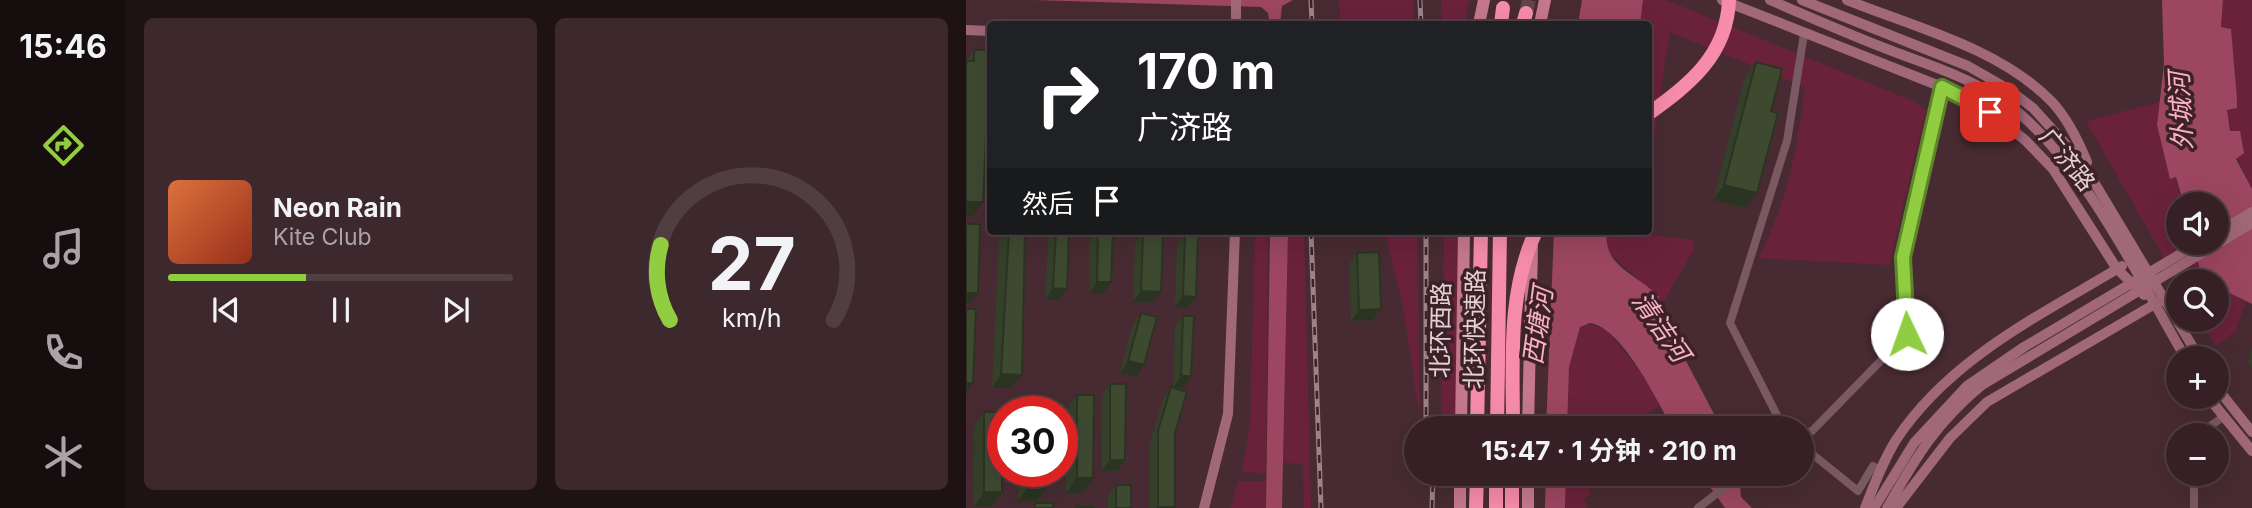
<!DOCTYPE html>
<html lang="zh">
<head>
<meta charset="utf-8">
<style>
	body { margin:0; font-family:Inter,"Noto Sans SC",sans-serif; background:#3d282e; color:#f1f3f6; height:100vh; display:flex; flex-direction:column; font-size:26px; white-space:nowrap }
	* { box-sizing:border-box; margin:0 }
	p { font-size:23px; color:#aaa3a7 }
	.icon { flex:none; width:38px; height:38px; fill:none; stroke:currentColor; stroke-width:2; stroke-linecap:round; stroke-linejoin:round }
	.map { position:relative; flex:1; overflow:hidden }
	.panel { display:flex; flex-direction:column; gap:18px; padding:18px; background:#1e1215; width:840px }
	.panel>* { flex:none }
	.banner { position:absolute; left:21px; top:21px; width:665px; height:214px; border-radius:7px; box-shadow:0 7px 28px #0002,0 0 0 2px #503e43; background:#202124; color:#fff; overflow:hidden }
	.tools { position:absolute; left:1200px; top:192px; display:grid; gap:14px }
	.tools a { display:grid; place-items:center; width:63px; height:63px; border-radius:50%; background:#362026; box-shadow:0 7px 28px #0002,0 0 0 2px #503e43; font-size:35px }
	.speed { position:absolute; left:21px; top:396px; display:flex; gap:14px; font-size:35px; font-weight:700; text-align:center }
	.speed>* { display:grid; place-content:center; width:91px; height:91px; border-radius:50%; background:#362026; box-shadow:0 7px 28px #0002,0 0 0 2px #503e43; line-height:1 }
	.speed .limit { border:10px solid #d22; background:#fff; color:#111 }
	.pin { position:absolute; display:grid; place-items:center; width:60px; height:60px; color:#fff; margin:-30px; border-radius:14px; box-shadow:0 4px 10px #0006 }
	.me { position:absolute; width:77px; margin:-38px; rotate:357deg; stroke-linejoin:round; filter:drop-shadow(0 0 5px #0008) }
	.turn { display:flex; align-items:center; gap:24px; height:147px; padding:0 35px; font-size:32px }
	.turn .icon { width:91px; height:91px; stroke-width:2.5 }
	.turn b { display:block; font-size:49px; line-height:60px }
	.then { display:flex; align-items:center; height:66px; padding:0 35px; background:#0003; gap:14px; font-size:26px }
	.panel .card { flex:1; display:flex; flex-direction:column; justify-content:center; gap:10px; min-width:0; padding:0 24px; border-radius:10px; background:#3d282e }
	.panel .dial { align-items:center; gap:0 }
	.dial svg { height:182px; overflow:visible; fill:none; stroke:#503e43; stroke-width:7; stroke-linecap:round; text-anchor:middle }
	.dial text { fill:#f1f3f6; stroke:none }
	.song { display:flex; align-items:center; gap:21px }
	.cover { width:84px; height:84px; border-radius:10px; background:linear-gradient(135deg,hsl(20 70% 55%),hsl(10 70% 35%)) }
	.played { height:7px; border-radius:4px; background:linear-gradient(90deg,#91cd40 40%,#503e43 40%) }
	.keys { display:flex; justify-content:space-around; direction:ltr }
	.panel .tiles { flex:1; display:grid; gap:18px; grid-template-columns:repeat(2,1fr) }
	.trip { position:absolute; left:438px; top:416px; width:410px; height:70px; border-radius:35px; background:#362026; box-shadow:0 7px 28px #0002,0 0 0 2px #503e43; font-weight:700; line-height:70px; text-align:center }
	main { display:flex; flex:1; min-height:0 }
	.menu { display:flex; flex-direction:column; width:126px; justify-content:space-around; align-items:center; background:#160d0f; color:#aaa3a7 }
	.menu .icon { width:49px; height:49px }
	.menu .selected { color:#91cd40 }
	.menu b { font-size:32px; color:#f1f3f6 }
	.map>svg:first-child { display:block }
	.green { fill:#6a223b }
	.water { fill:#9c4661 }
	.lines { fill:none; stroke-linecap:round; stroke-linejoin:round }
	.highway-tunnel { stroke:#5f444a; stroke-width:14; stroke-dasharray:14 7; stroke-linecap:butt }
	.street { stroke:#7b5962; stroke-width:8 }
	.secondary { stroke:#a06878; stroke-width:10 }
	.primary { stroke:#c5788d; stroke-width:12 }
	.highway { stroke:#f68caa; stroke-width:14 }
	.rail-casing { stroke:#9b8388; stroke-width:5 }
	.rail { stroke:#3d2128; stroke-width:2.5; stroke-dasharray:8; stroke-linecap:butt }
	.wall { fill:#344029 }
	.shaded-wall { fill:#2b3422 }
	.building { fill:#3d4a30; stroke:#2b3422; stroke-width:2 }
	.route-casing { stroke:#5e852a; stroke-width:18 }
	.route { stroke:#91cd40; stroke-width:12 }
	.labels { text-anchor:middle; stroke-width:7; stroke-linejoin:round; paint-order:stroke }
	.street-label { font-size:24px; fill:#e4d1d5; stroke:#3d2128 }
	.water-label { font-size:26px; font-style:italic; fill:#fab1c3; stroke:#3d2128 }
</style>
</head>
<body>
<main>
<nav class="menu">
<b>15:46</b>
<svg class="icon selected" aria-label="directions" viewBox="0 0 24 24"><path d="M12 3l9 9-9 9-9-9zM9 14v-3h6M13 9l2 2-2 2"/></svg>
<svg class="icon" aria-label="music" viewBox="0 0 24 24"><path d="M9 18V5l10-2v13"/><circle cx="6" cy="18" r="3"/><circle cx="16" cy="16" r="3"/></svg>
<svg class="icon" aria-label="phone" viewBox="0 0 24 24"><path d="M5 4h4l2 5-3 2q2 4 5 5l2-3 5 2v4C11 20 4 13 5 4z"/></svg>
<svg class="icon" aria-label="climate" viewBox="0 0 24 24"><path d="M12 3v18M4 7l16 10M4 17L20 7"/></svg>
</nav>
<section class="panel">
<div class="tiles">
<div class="card">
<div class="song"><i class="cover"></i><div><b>Neon Rain</b><p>Kite Club</p></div></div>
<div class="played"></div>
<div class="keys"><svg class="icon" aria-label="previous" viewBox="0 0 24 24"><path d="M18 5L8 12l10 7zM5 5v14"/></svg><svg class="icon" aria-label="pause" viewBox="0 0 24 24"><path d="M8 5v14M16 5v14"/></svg><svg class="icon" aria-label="next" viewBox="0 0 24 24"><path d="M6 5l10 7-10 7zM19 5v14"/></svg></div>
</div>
<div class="card dial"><svg viewBox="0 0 100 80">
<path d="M14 69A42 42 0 1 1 86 69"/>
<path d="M14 69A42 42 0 0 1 10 36" stroke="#91cd40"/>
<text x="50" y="56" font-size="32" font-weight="700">27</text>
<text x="50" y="72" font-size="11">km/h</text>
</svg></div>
</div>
</section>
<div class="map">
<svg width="1286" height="508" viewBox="0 0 1286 508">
	<rect width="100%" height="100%" fill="#482b32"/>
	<g class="green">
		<path d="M373 0H447L448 24H375Z"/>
		<path d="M475 0H503L499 24H476Z"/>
		<path d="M677 0H700L947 101 960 110 923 265 793 258C822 198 831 152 839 87L704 32 683 171 682 24H674Z"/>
		<path d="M1257 0H1286V189C1272 163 1265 140 1261 110L1271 108 1267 46 1255 27Z"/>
		<path d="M1194 102 1191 125 1204 178 1209 177 1218 205H1213V243H1226L1244 282 1213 284 1120 121Z"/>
		<path d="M289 231H302L300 473 276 472 284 425Z"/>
		<path d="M322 231H338L345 508H338L337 464 317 463Z"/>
		<path d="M418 231H451L454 420 437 305Z"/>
		<path d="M478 231H492L489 429H475Z"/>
		<path d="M641 231H674V234L727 240V251L693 309 692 297 639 249Z"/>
		<path d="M1251 286 1280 302 1269 332 1250 346 1234 320H1251Z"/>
		<path d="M617 324 639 328 680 379 695 405 656 429H601C602 400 597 345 617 324Z"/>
		<path d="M600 474H617L625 495 618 499 621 508H599Z"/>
		<path d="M272 481H300V508H265Z"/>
	</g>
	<g class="water">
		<path d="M69 0H327L316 6 314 24H304L302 13 295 7Z"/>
		<path d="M616 0H677L674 24H612Z"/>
		<path d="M1196 0H1257L1255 27 1265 29 1271 99V108L1261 110 1264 131H1274L1278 153 1270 159 1286 189V304L1251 287V282H1244L1234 269 1226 243H1251V205H1218L1210 177 1204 179 1191 125 1198 64Z"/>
		<path d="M304 231H322L316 508H300Z"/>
		<path d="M588 231H641C636 267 672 274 693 297V310L756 429H707C691 401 657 328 624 323L614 327 603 367 601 429H580Z"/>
		<path d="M580 474H600L599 508H579Z"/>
		<path d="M735 474H773L775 497 786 508H759Z"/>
	</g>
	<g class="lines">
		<path class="highway-tunnel" d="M560 13 563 0"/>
		<g class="street">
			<path d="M818 429 764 323 821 141 838 34"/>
			<path d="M835 434 846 431 941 334 937 257 976 87"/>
			<path d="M1230 436 1257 417"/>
			<path d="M835 445 892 491 907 466 914 470"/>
			<path d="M1228 474V508"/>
			<path d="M732 508 776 474"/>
		</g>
		<g class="secondary">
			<path d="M756 0 976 87 1024 112 1059 140 1087 169 1151 269 1178 295"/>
			<path d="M804 0C843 17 882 34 921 49 959 64 998 75 1033 98 1112 150 1172 277 1220 359"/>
			<path d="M836 0 1002 66 1042 89 1067 108 1116 162 1234 359"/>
			<path d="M881 0C948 27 1034 48 1086 102 1102 119 1112 140 1121 162"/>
			<path d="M270 24V0"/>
			<path d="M0 30 24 31"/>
			<path d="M1251 233 1286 212"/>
			<path d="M1251 388 1286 432"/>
			<path d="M1242 397 1286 451"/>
			<path d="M238 508 262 414 269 231"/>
			<path d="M899 508C908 485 917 461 930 440 984 358 1075 315 1156 266"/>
			<path d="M908 508 948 443 1001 386 1058 347 1233 243"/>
			<path d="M921 508C950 457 970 423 1016 385L1286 223"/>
			<path d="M930 508 984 438 1021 402 1194 301"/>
		</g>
		<g class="primary">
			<path d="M513 24 518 0"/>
			<path d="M574 24 579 0"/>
			<path d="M495 429 498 231"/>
			<path d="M562 429 566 247"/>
			<path d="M494 508V474"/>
			<path d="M562 508V474"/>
		</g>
		<g class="highway">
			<path d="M535 24 537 8"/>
			<path d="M557 24 560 13"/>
			<path d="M682 114C724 84 761 55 763 0"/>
			<path d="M511 429 515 231"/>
			<path d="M531 429 534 231"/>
			<path d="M547 429C547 362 541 293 570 231"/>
			<path d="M510 508 511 474"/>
			<path d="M530 508V474"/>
			<path d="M546 508V474"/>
		</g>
		<defs>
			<g id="rail">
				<path d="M345 0 346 24"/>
				<path d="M454 0 455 24"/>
				<path d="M345 231 355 508"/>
				<path d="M460 231V429"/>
				<path d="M466 508 467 474"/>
			</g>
		</defs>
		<use href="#rail" class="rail-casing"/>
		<use href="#rail" class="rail"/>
	</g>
	<g class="wall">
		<path d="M8 50 7 216H0V61Z"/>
		<path d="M790 62 805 111 780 208 747 200 779 77Z"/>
		<path d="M40 231H59L46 388H26L33 240Z"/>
		<path d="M83 231H103L101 289 93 300H79Z"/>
		<path d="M124 231H147L137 294 123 293Z"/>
		<path d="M177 233 187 303 167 302 169 244Z"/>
		<path d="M219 234 222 308 209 307 211 246Z"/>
		<path d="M391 253 415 309 407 320 385 321 383 264Z"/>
		<path d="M175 313 170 377 154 373 167 324Z"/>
		<path d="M217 316 225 376 217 388 207 387 209 327Z"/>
		<path d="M1286 347V369L1282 363Z"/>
		<path d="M144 384 159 460 152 471H136V395Z"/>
		<path d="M205 387 209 433V507L184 508V443L197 399Z"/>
		<path d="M111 395 127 478 117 493H100V410Z"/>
		<path d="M18 412 26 507H8V427Z"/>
		<path d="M53 471H82V486L71 501H52Z"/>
		<path d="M150 485 165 508H142V497Z"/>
	</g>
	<g class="shaded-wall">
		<path d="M758 185 791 193 780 208 747 200Z"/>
		<path d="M0 202H17L7 216H0Z"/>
		<path d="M131 282H145L137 294 123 293Z"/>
		<path d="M87 288 101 289 93 300H79Z"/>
		<path d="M175 291 195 292 187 303 167 302Z"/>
		<path d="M0 293H12L4 304H0Z"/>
		<path d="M217 296 230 297 222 308 209 307Z"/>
		<path d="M415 309 407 320 385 321 393 310Z"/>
		<path d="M162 361 178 365 170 377 154 373Z"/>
		<path d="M35 374 56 375 46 388H26Z"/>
		<path d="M215 376H225L217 388 207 387Z"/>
		<path d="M0 383H7L0 394Z"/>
		<path d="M144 460H159L152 471H136Z"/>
		<path d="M111 478H127L117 493H100Z"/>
		<path d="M63 486H82L71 501H52Z"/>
		<path d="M18 492H36L26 507H8Z"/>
	</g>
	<g class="building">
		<path d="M8 50H24L17 202H0V61H8Z"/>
		<path d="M790 62 816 69 805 111 812 113 791 193 758 185Z"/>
		<path d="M0 224H14L12 293H0Z"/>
		<path d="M43 231H59L56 375 35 374Z"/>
		<path d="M90 231H103L101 289 87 288Z"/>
		<path d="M132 231H147L145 282H131Z"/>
		<path d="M177 233H197L195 292 175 291Z"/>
		<path d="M219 234 232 235 230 297 217 296Z"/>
		<path d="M413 252 415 309 393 310 391 253Z"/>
		<path d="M0 309H10L7 383H0Z"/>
		<path d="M175 313 191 317 178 365 162 361Z"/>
		<path d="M217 316H228L225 376H215Z"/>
		<path d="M144 384H160L159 460H144Z"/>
		<path d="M205 387 221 392 209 433V507H192V431Z"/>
		<path d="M111 395H128L127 478H111Z"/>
		<rect x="18" y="412" width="18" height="80"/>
		<rect x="63" y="471" width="19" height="15"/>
		<rect x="150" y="485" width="15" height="23"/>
		<rect x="69" y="503" width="18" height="5"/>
		<rect x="110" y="506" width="18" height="2"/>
	</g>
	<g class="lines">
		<defs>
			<path id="route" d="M941 334 937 257 976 87 1024 112"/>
		</defs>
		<use href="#route" class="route-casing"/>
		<use href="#route" class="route"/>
	</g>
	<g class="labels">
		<g class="street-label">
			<text transform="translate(1101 160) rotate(51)" y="8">广济路</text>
			<text transform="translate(509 329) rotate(-89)" y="8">北环快速路</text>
			<text transform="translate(475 330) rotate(-89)" y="8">北环西路</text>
		</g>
		<g class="water-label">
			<text transform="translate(1215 111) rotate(-93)" y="9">外城河</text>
			<text transform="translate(572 326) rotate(-82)" y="9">西塘河</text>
			<text transform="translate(695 327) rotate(55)" y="9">清洁河</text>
		</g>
	</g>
</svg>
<div class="tools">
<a><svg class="icon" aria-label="sound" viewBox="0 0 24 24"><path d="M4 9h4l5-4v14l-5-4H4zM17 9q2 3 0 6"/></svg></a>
<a><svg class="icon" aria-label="search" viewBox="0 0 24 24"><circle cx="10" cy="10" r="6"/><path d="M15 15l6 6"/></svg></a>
<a>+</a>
<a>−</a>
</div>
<div class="speed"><div class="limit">30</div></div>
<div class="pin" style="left:1024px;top:112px;background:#d93025"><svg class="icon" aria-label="arrive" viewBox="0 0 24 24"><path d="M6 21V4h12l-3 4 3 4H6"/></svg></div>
<svg class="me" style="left:941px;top:334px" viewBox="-20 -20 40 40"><circle r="19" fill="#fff"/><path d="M0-13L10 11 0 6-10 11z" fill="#91cd40"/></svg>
<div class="trip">15:47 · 1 分钟 · 210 m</div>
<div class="banner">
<div class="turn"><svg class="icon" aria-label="right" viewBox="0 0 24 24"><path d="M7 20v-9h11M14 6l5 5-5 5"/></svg><div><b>170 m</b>广济路</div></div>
<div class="then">然后<svg class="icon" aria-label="arrive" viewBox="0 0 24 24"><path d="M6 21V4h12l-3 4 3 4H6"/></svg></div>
</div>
</div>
</main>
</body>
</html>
